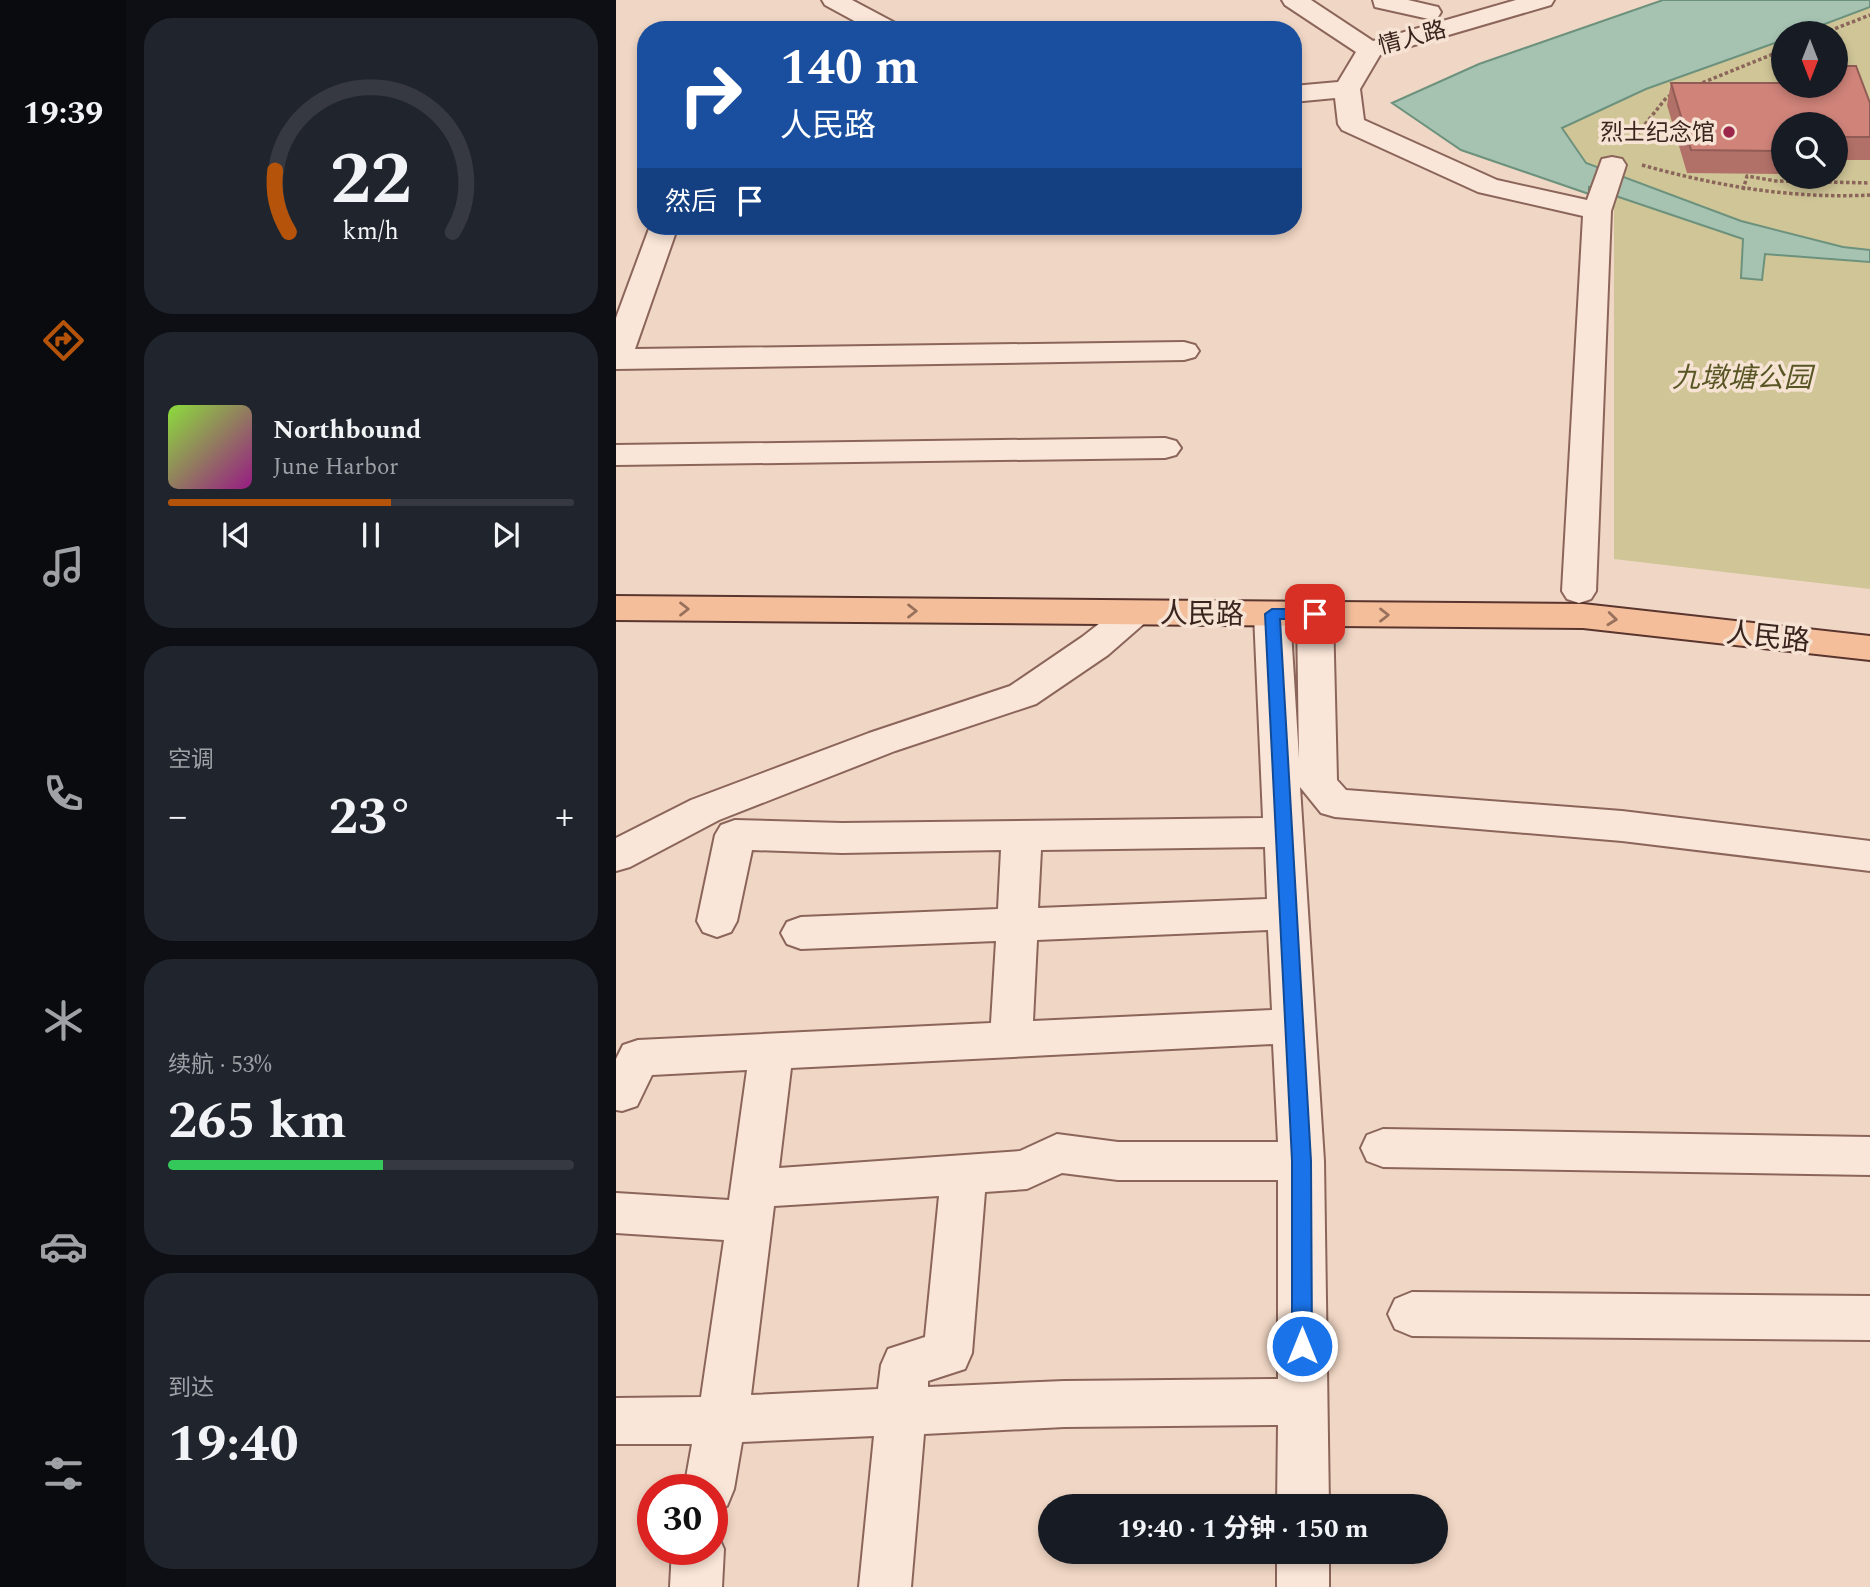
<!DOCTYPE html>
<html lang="zh">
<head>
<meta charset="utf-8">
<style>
	body { margin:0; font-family:Spectral,"Noto Sans SC",serif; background:#20242c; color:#f1f3f6; height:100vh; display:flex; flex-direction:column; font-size:26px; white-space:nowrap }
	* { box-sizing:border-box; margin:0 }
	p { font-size:23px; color:#9ea1a6 }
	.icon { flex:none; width:38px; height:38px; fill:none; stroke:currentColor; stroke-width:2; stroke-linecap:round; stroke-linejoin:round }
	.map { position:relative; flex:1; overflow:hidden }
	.sheet { display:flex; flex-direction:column; gap:18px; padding:18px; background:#0d0f14; width:490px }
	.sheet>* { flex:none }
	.banner { position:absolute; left:21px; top:21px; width:665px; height:214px; border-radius:28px; box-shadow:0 4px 10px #0003; background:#1a4fa0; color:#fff; overflow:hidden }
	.needle { width:46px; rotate:180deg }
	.fabs { position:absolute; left:1155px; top:21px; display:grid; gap:14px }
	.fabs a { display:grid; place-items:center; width:77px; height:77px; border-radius:50%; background:#171b24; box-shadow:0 4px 10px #0003; font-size:35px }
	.speed { position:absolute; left:21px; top:1474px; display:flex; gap:14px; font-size:35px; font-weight:700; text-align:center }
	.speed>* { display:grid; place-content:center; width:91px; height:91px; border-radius:50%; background:#171b24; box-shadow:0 4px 10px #0003; line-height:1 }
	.speed .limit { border:10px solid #d22; background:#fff; color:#111 }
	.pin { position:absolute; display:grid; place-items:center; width:60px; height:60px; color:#fff; margin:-30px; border-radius:14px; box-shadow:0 4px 10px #0006 }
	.me { position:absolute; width:77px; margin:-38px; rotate:0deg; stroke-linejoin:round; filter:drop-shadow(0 0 5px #0008) }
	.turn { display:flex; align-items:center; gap:24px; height:147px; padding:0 28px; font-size:32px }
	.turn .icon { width:91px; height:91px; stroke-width:2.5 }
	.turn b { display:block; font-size:49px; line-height:60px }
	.then { display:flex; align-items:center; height:66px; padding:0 28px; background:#0003; gap:14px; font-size:26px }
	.big { font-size:52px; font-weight:700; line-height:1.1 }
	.sheet .tile { flex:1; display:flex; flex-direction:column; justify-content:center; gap:10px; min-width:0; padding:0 24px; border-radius:28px; background:#20242c }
	.sheet .dial { align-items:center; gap:0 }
	.dial svg { height:182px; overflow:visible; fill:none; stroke:#363941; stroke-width:7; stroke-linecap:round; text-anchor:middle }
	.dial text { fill:#f1f3f6; stroke:none }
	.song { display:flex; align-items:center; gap:21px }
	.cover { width:84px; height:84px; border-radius:10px; background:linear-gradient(135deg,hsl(90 70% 55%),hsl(310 70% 35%)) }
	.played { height:7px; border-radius:4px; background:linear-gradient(90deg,#b45309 55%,#363941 55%) }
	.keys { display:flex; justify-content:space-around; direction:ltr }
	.heat { display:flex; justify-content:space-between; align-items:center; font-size:38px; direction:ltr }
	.charge { height:10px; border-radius:5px; background:linear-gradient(90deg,#34c759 53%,#363941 0) }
	.trip { position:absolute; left:422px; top:1494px; width:410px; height:70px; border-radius:35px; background:#171b24; box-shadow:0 4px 10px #0003; font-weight:700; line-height:70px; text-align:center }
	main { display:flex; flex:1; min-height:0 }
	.tabs { display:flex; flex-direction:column; width:126px; justify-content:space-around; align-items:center; background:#090b0e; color:#9ea1a6 }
	.tabs .icon { width:49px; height:49px }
	.tabs .on { color:#b45309 }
	.tabs b { font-size:32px; color:#f1f3f6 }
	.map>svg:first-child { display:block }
	.green { fill:#cfc597; fill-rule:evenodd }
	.water { fill:#a6c3b2; stroke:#6c927d; stroke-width:2 }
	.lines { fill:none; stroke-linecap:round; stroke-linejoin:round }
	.minor-casing { stroke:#8b655a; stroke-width:4 }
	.major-casing { stroke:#59352e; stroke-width:4 }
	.path { stroke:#8b655a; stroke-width:3.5; stroke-dasharray:3.5 2.5; stroke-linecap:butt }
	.minor { fill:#fae6d8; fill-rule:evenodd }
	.major { fill:#f4be9b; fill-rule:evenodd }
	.wall { fill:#b27168 }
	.building { fill:#cf8379; stroke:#915c55; stroke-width:2 }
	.oneway { stroke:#98715c }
	.route { fill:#1a73e8; stroke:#114b97; stroke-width:2 }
	.poi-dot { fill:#9d274b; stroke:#f7e3d4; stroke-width:2.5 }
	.labels { text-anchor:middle; stroke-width:7; stroke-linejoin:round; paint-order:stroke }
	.far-street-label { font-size:23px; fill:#3b241e; stroke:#f7e3d4 }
	.far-poi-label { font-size:23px; fill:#3b241e; stroke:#f7e3d4; text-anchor:end }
	.park-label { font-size:28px; font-style:italic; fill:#585624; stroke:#f7e3d4 }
	.street-label { font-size:28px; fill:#3b241e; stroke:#f7e3d4 }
</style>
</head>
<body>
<main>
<nav class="tabs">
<b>19:39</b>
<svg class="icon on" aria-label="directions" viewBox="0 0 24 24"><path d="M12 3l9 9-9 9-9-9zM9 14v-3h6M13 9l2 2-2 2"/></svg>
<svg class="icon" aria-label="music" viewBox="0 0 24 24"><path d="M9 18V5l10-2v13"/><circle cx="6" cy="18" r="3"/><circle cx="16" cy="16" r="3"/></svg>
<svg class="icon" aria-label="phone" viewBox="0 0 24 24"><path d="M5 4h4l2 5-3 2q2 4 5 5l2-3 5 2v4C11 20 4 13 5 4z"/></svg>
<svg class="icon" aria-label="climate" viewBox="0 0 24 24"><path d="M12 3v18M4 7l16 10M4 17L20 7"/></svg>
<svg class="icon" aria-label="car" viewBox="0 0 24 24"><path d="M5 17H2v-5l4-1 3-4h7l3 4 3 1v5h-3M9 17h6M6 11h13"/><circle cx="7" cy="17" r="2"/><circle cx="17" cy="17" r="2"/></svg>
<svg class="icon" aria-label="filters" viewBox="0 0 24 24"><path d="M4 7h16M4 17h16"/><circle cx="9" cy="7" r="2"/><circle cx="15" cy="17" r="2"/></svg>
</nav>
<section class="sheet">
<div class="tile dial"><svg viewBox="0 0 100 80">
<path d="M14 69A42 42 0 1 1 86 69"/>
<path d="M14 69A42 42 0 0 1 8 42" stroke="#b45309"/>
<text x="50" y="56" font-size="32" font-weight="700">22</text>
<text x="50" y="72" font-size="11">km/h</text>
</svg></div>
<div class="tile">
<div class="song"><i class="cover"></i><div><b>Northbound</b><p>June Harbor</p></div></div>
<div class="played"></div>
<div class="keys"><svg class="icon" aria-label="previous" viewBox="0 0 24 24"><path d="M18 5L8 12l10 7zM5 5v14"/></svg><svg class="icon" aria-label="pause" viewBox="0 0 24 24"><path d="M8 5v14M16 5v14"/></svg><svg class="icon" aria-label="next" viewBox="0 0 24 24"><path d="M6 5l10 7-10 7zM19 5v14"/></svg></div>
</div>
<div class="tile"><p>空调</p>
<div class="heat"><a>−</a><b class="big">23°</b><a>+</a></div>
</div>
<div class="tile"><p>续航 · 53%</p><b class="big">265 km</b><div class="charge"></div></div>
<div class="tile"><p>到达</p><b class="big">19:40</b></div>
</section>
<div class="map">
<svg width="1254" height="1587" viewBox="0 0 1254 1587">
	<rect width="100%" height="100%" fill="#f0d6c4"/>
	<path class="green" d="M1254 7V589L998 559V194H973L969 163 946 128 1052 80 1167 39V86H1220V33H1184ZM1167 124H1220V177H1167Z"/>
	<path class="water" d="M1047 0H1254V7L1185 33H1167V40L1030 89 946 128 970 163 1125 221 1227 247 1254 250V262L1149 254 1146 280 1125 278 1127 239 973 187V194L845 150 776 103 863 64Z"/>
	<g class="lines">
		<defs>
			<g id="minor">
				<path d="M206 0H236L283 25 286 30H255L209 5Z"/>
				<path d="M666 0H695L757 41 900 0H938L935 5 764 55 744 89 748 120 881 180 971 200 986 159 996 157 1006 159 1010 165 995 211 980 591 975 599 963 603 951 599 946 591 967 216 862 192 726 130 722 124 719 98 677 102V86L722 82 740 52 669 5Z"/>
				<path d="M757 0H792L822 7 825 12 822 17 813 19 759 7Z"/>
				<path d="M34 226H62L19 349 568 342 579 345 583 351 579 357 568 360 0 369V318Z"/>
				<path d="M549 438 560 441 565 448 560 455 549 458 0 465V445Z"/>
				<path d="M519 601 531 605 537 613 531 621 492 655 420 704 279 751 103 820 14 867 0 871V838L75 800 253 733 394 686 466 637 507 605Z"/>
				<path d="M656 602 668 606 674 614 683 759 681 614 687 606 699 602 711 606 717 614 721 780 730 790 1006 811 1254 841V871L1006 841 719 817 705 813 684 787 708 1161 713 1507H661L662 1425 448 1427 308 1434 295 1587H243L258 1436 126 1442 118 1489 111 1506 96 1512V1489H68L76 1444H0V1398L85 1397 108 1240 0 1233V1193L113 1200 131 1070 36 1075 21 1106 6 1111 0 1110V1059L7 1045 22 1040 375 1023 380 941 185 949 171 944 165 933 171 922 185 917 382 909 385 850 226 853 136 850 121 921 115 932 101 937 87 932 81 921 99 835 105 825 119 820 226 823 647 818 638 614 644 606ZM649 847 651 899 422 908 425 850ZM652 930 656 1010 417 1021 421 940ZM657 1044 662 1142H502L441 1134 404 1151 163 1168 175 1068ZM446 1173 502 1180H662V1379L448 1381 312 1387V1381L349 1369 356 1353 369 1192 411 1189ZM323 1196 309 1337 272 1349 265 1365 262 1389 135 1395 158 1206Z"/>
				<path d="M767 1129 1254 1137V1175L767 1167 751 1161 745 1148 751 1135Z"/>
				<path d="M796 1292 1254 1296V1340L796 1336 779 1329 772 1314 779 1299Z"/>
				<path d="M96 1529 100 1531 108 1549 106 1587H54L56 1549H96Z"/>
				<rect x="661" y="1552" width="52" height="35"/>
			</g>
			<path id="major" d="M0 596 967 604 1254 636V660L967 628 0 620Z"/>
		</defs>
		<use href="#minor" class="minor-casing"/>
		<use href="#major" class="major-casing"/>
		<g class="path">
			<path d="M1208 33 1254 15"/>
			<path d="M1081 85 1167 50"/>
			<path d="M1014 143 1051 97 1056 95"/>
			<path d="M1026 165C1101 186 1176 199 1254 195"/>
			<path d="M1127 190 1131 176 1160 181 1254 183"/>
		</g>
		<use href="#minor" class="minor"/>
		<use href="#major" class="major"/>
	</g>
	<path class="wall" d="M1055 83 1254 103V160H1220V124H1167V174L1071 173 1051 105Z"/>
	<path class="building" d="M1220 66H1240L1254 103V137H1220V124H1167V151L1075 150 1055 83H1167V86H1220Z"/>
	<defs><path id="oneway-chevron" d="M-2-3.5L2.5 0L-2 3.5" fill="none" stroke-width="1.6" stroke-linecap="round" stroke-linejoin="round" transform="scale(1.75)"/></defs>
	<g class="oneway">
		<use href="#oneway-chevron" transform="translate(68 609)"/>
		<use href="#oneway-chevron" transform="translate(296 611)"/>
		<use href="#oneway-chevron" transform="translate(768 615)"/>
		<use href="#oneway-chevron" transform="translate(996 619) rotate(6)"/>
	</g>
	<path class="route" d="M656 609H699L706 614 699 619H664L695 1161 696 1346 693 1353 686 1355 679 1353 676 1346V1161L649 614Z"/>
	<circle class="poi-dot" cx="1113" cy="132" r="7"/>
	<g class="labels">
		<g class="far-street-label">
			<text transform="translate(796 37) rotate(-15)" y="8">情人路</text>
		</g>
		<g class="far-poi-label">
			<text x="1099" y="140">烈士纪念馆</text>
		</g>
		<g class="park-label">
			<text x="1126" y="387">九墩塘公园</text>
		</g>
		<g class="street-label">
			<text transform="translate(586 613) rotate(1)" y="10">人民路</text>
			<text transform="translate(1152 636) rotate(6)" y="10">人民路</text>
		</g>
	</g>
</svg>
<div class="fabs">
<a><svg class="needle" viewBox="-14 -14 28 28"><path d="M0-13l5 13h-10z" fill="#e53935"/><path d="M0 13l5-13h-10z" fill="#9ea1a6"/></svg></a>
<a><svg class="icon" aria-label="search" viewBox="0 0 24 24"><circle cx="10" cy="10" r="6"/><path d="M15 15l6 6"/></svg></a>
</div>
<div class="speed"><div class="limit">30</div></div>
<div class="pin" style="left:699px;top:614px;background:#d93025"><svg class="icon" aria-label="arrive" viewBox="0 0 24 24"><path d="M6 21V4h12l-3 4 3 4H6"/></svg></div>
<svg class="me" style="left:686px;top:1346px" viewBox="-20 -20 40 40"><circle r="17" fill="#1a73e8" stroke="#fff" stroke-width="3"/><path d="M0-11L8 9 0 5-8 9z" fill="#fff"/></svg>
<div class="trip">19:40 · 1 分钟 · 150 m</div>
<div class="banner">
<div class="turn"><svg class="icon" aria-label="right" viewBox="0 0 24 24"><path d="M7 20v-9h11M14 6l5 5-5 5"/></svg><div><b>140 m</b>人民路</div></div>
<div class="then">然后<svg class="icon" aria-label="arrive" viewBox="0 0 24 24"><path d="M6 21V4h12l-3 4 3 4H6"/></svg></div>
</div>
</div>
</main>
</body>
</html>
